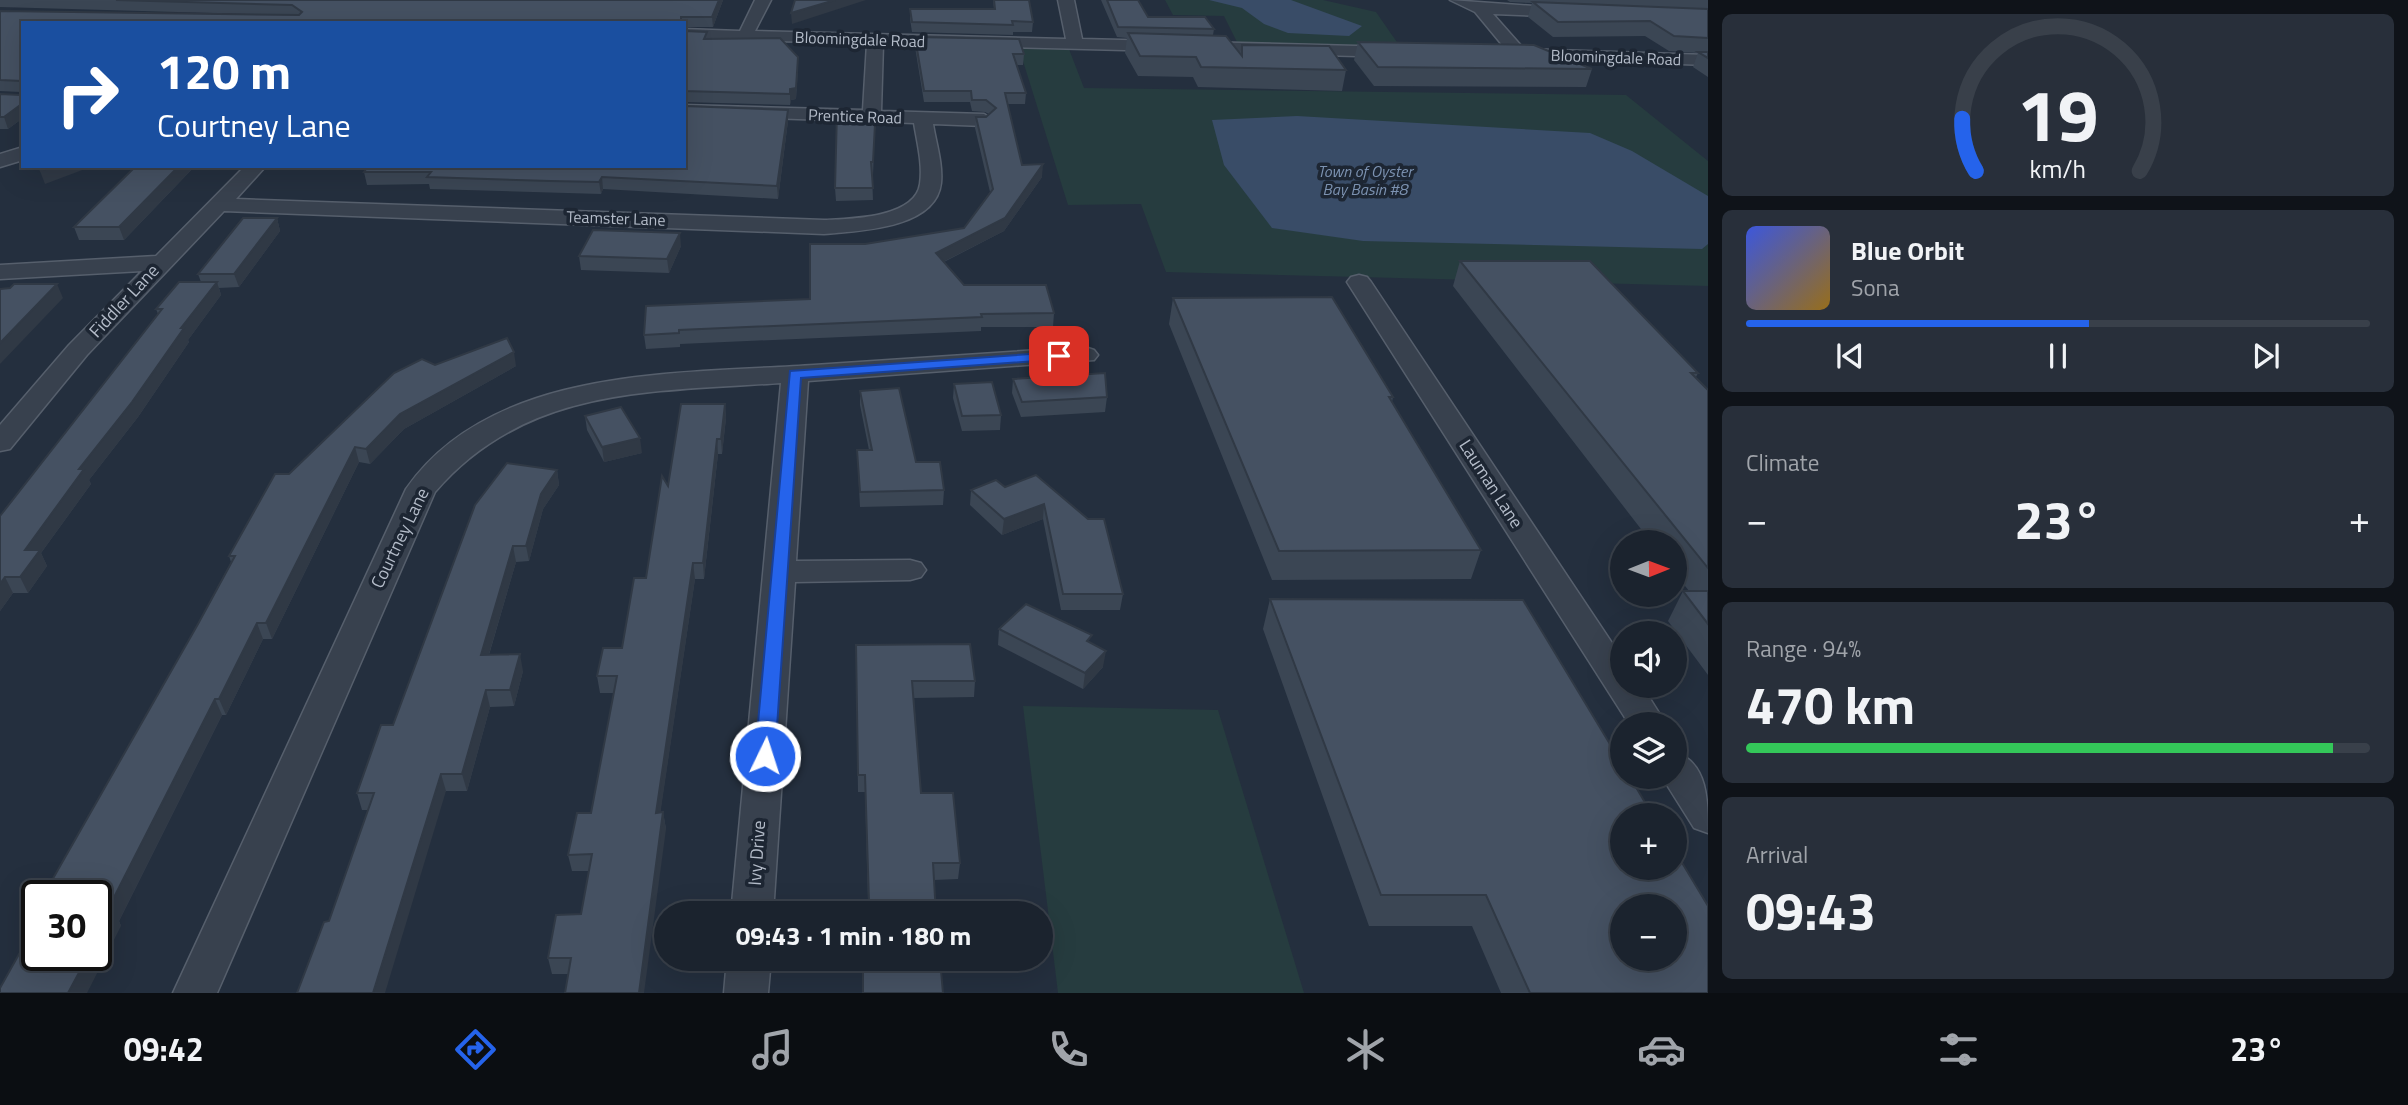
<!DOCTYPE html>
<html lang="en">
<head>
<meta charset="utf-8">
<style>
	body { margin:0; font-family:"Titillium Web",sans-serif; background:#282f3a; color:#f1f3f6; height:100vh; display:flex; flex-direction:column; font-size:26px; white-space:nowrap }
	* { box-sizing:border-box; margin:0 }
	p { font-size:23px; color:#a0a4aa }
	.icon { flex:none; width:38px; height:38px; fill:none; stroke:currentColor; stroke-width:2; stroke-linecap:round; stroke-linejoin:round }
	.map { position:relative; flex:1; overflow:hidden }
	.details { display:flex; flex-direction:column; gap:14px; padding:14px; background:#0f1319; width:700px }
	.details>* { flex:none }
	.top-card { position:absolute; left:21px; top:21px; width:665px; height:147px; border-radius:0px; box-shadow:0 7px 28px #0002,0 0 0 2px #39404a; background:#1a4fa0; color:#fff; overflow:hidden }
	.needle { width:46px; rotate:89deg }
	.fabs { position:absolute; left:1610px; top:530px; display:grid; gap:14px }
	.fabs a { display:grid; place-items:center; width:77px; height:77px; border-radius:50%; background:#1b232e; box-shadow:0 7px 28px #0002,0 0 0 2px #39404a; font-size:35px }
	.speed { position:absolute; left:21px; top:880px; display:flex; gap:14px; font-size:35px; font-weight:700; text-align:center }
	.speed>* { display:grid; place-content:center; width:91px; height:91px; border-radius:50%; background:#1b232e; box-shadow:0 7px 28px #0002,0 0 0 2px #39404a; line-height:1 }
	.speed .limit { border:4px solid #111; border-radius:10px; background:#fff; color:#111 }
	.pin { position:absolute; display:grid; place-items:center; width:60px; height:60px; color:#fff; margin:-30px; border-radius:14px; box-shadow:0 4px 10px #0006 }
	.me { position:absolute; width:77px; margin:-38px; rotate:4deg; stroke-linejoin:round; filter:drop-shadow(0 0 5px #0008) }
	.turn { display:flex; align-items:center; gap:24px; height:147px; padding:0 21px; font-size:32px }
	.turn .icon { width:91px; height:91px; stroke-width:2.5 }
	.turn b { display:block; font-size:49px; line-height:60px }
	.big { font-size:52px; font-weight:700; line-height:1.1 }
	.details .card { flex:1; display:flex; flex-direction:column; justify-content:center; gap:10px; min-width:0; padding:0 24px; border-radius:10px; background:#282f3a }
	.details .dial { align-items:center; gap:0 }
	.dial svg { height:182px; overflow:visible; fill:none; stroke:#39404a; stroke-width:7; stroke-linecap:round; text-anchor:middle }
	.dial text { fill:#f1f3f6; stroke:none }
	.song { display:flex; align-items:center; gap:21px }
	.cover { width:84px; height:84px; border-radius:10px; background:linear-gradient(135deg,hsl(230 70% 55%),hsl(40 70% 35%)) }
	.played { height:7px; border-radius:4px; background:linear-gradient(90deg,#2563eb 55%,#39404a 55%) }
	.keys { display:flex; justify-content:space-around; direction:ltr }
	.heat { display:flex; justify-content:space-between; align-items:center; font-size:38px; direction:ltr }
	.charge { height:10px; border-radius:5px; background:linear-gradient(90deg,#34c759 94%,#39404a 0) }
	.trip { position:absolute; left:654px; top:901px; width:399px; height:70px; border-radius:35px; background:#1b232e; box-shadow:0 7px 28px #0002,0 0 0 2px #39404a; font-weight:700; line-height:70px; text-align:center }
	.dock { display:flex; height:112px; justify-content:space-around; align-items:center; background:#0b0e12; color:#a0a4aa }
	.dock .icon { width:49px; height:49px }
	.dock .selected { color:#2563eb }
	.dock b { font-size:32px; color:#f1f3f6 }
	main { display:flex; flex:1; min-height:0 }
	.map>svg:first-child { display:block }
	.green { fill:#263c3f }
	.water { fill:#394c67 }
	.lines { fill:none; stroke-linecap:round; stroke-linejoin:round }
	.street-casing { stroke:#565f6c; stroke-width:3 }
	.street { fill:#38414e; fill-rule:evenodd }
	.wall { fill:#3b4654 }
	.shaded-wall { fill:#303945 }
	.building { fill:#455162; stroke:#303945; stroke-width:2; fill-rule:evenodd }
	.route { fill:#2563eb; stroke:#184099; stroke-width:2 }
	.labels { text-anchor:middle; stroke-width:7; stroke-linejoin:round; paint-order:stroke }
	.far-street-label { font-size:16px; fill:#b4bcc9; stroke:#1d2633 }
	.far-water-label { font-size:16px; font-style:italic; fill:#7c92b1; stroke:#1d2633 }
	.street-label { font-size:18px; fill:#b4bcc9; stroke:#1d2633 }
</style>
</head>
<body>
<main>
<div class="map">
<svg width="1708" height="993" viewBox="0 0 1708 993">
	<rect width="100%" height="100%" fill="#242f3e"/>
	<g class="green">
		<path d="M1165 0H1323L1376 12 1401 48 1239 46 1224 16 1173 15Z"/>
		<path d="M1017 42 1067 44 1084 88 1626 95 1708 161V286L1166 272 1141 204 1068 205Z"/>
		<path d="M1023 706 1218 710 1304 993H1058Z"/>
	</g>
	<g class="water">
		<path d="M1209 0H1291L1362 26 1349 36 1288 33 1264 24 1242 8Z"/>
		<path d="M1297 116 1590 133 1632 151 1708 196V244L1702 249 1363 241 1272 228 1224 165 1212 120Z"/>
	</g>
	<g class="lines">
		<defs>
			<g id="street">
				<path d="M755 0H771L755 31 1066 39 1058 0H1074L1082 39 1396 47 1404 52 1396 57 883 44 881 111 984 114 993 120 984 126 933 124C936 143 943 164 941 183 936 229 858 231 824 234L224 211 87 355 10 449 0 451V425L69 345 142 271 0 279V265L156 256 245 166H266L236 199 824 220C850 219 915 218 920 184 923 164 917 142 914 123L684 115V105L863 110 867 43 684 39V29L740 31Z"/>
				<path d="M1450 0 1575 9V15L1570 17 1493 14 1524 49 1708 55V65L1513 58 1475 12Z"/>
				<path d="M23 147V160L0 167V154Z"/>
				<path d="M1359 275 1367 277 1371 282 1622 658V686H1642L1666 724H1629L1347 282 1351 277Z"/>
				<path d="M1085 347 1094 350 1098 355 1094 360 808 381 796 561 910 560 921 563 926 570 921 577 910 580 795 582 773 914H731L781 383C652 392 526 386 435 492L217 993H173L406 489C492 365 681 374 814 365 904 359 995 353 1085 347Z"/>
				<path d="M1675 752C1708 763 1708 801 1708 833L1694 828 1662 777H1675Z"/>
				<path d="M727 959H771L768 993H724Z"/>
			</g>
		</defs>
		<use href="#street" class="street-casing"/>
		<use href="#street" class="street"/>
	</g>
	<g class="wall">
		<path d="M0 0H723L713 27H684V23H23V118L8 129H0V94L20 95V92L0 91V11L287 15 0 7Z"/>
		<path d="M993 0H1029L1033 22 1032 32H1013V35L912 32 910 19V9H994Z"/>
		<path d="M1101 0H1138L1148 17 1214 29 1213 35 1240 54 1242 45 1346 70 1342 91 1198 87 1193 77 1138 76 1125 53 1127 38 1117 37Z"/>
		<path d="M1507 0H1708V77L1693 67 1698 53 1669 51 1645 36 1553 37 1528 17 1532 3 1510 2Z"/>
		<path d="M684 31 798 68 796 99 791 100 790 105 684 102Z"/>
		<path d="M915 37 1024 54 1023 65H1016L1026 93 1025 104H1008L1022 165 1042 177 1004 231 944 262 964 285 1054 313 1053 327H981V331L680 344V347L646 349 644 335 810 299 865 244 964 228 990 192 975 128 976 117H986L989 114 985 112 972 111 970 102H924L915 47Z"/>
		<path d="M1358 42 1592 69 1586 87 1374 86 1354 60Z"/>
		<path d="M788 110V121L778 199 603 189 601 194 430 189 429 184 367 185 364 172Z"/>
		<path d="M859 123 875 124 873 175H872L873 200 836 201 835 188Z"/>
		<path d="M136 166H195L124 240H79L74 227Z"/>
		<path d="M277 218 280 231 239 287 219 288 221 295 188 340 189 342 138 417 89 480 91 484 41 553 47 566 28 593H13L0 611V516L158 314 156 309 201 282 198 274Z"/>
		<path d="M681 246 669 273 581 270 579 256Z"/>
		<path d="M1460 261 1698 373 1696 377 1708 390V675L1668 621 1683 591H1689L1675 573V542H1651L1453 286Z"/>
		<path d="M1173 298 1393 397 1392 402 1481 550 1471 579 1272 580 1169 324Z"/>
		<path d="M435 365 516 366 404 429 370 464 359 462 272 639H263L226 715H222L119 921 121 926 55 889 51 882 198 624 231 562 229 556 289 474Z"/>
		<path d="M1013 379 1107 397 1105 412 1021 417 1012 393Z"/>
		<path d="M954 384 1001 415 1000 430 962 431 953 398Z"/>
		<path d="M860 391 916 462 944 490 943 505 860 507 857 450H869L860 405Z"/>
		<path d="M725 404 726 418 722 454H718L704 579H695L660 813 663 812 666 829 568 974H552L548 958 581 914 589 871H572L568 855 591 813 614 693H600L597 676 622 648 646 578 668 486Z"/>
		<path d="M585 416 642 453 604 462 587 430Z"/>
		<path d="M557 470 559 485 543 509 529 561 516 562 489 655 523 671 514 706 490 707 467 791H446L329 921 368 810H362L357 793 393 725Z"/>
		<path d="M1005 487 1088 519 1123 594 1120 610H1061L1043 519 1002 535 970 505 971 490Z"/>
		<path d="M1270 599 1708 993H1501L1472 926H1369L1263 629Z"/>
		<path d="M999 629 1091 643 1103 667 1083 689 998 645Z"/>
		<path d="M856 645 975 681 974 697 914 698 921 793 960 863 958 879 934 880 868 902 865 792H858Z"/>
	</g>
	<g class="shaded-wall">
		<path d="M719 0H723L713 27 712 17Z"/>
		<path d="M835 0H866L792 24 791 13Z"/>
		<path d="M798 57 796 99 791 100 790 105V94Z"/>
		<path d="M23 103V118L8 129 4 117Z"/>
		<path d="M788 110V121L778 199 777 186Z"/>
		<path d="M1043 164 1042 177 1004 231 935 266 936 253Z"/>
		<path d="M54 166H93L45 184 40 171Z"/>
		<path d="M179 166H195L124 240 119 227Z"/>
		<path d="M602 177 603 189 601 194 599 182Z"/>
		<path d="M277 218 280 231 239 287 234 274Z"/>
		<path d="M680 233 681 246 669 273 667 259Z"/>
		<path d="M217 282 221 295 188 340 189 342 138 417 89 480 91 484 41 553 47 566 28 593 20 577 25 550 79 469 181 328Z"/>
		<path d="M57 284 63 298 0 364V343Z"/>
		<path d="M514 352 516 366 404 429 370 464 366 449 400 414Z"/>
		<path d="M725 404 726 418 722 454 721 439Z"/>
		<path d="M640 438 642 453 604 462 602 447Z"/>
		<path d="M717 439 718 454 704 579 703 563Z"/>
		<path d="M355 447 359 462 272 639 266 623Z"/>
		<path d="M557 470 559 485 543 509 529 561 526 546 541 494Z"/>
		<path d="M1044 504 1043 519 1002 535 1004 519Z"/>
		<path d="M513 546 516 562 484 671 481 655Z"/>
		<path d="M693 563 695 579 658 829 656 813Z"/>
		<path d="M5 577 13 593 0 611V584Z"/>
		<path d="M257 623 263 639 226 715 219 699Z"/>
		<path d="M1106 651 1103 667 1083 689 1085 673Z"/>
		<path d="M520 654 523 671 514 706 510 690Z"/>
		<path d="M486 690 490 707 467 791 462 774Z"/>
		<path d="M215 699 222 715 119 921 121 926 87 993H68L88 956H96V939L108 909Z"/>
		<path d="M441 774 446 791 385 993H373Z"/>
		<path d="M663 812 666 829 644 993H639Z"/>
	</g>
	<g class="building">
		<path d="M116 0H719L712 17H681V23H23V103L4 117H0V94L20 95 21 81 0 80V11L299 15 302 12 292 5Z"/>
		<path d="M795 0H835L791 13Z"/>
		<path d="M994 0H1029L1033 22 1012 21 1013 25 912 22 910 9H995Z"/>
		<path d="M1107 0H1138L1148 17H1205L1214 29 1118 27Z"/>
		<path d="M1533 2 1708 9V38L1674 36 1650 21 1558 22Z"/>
		<path d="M684 31 707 32 704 39 780 38 798 57 796 88 790 89V94L684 91Z"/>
		<path d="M1128 33 1226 36 1242 56V45L1329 46 1346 70 1201 67 1196 57 1140 56Z"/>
		<path d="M915 37 1019 39 1024 54H1013L1026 93H1005L1022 165 1043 164 1005 218 936 253 964 285H1046L1054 313 981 314 982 317 679 330V333L644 335 646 306 810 299V244H865L964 228 993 189 976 117H986L996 108 986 100H972L971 91H924Z"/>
		<path d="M1358 42 1534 45 1592 69 1378 67Z"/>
		<path d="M1698 52H1708V58Z"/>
		<path d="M684 106 788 110 777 186 602 177 599 182 550 181 427 177 431 172H364L368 166H684Z"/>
		<path d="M837 111 849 112 859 123 875 124 873 162H871L873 188H835Z"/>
		<path d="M46 166H54L40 171Z"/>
		<path d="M136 166H179L119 227H74Z"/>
		<path d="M243 218H277L234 274H198Z"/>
		<path d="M593 230 680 233 667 259 579 256Z"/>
		<path d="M1460 261H1590L1698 373H1691L1708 390V568Z"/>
		<path d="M179 282H217L181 328H184L132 402 79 469H84L25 550H40L20 577H5L0 584V516L162 309H156Z"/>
		<path d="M14 284H57L0 343V289L10 288Z"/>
		<path d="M1332 297 1393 397H1389L1481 550 1279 551 1173 298Z"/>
		<path d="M507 338 514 352 400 414 366 449 355 447 266 623H257L219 699H215L108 909H112L96 939V896H51L59 882H51L198 624 235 556H229L275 474H289L394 373 422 359 435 365Z"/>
		<path d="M1105 373 1107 397 1022 402 1013 379Z"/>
		<path d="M992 382 1001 415 962 416 954 384Z"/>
		<path d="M899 388 916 462H940L944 490 860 492 857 450H872L860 391Z"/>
		<path d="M681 404H725L721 439H717L703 563H693L656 813 663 812 639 993H565L571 958H548L556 915 581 914 592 854 568 855 577 813H591L617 676H597L603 648H622L634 578H646L662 476 668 486Z"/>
		<path d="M621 407 640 438 602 447 585 416Z"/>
		<path d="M507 463 557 470 541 494 526 546H513L481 655 520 654 510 690H486L462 774H441L373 993H297L324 922 329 921 374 793H357L381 725H393L475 505Z"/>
		<path d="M1036 475 1088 519H1104L1123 594H1063L1044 504 1004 519 971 490 996 480 1005 487Z"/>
		<path d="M1683 591H1708V624Z"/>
		<path d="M1270 599 1523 600 1622 764V777H1630L1653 816H1622V868H1675V851L1708 906V993H1530L1486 895H1381ZM1622 906H1675V959H1622Z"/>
		<path d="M1026 604 1092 635 1087 641 1106 651 1085 673 999 629Z"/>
		<path d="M970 644 975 681H912L921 793H953L960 863H933L936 914H861V902H869L865 775H858L856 645Z"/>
		<path d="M37 922V956H88L68 993H0V988Z"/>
		<path d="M863 959H940L943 993H863Z"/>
	</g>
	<path class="route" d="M1059 352 1066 356 1064 359 801 378 775 756 772 761H758L755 756 790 371Z"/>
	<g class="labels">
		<g class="far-street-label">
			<text transform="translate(860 39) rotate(2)" y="6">Bloomingdale Road</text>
			<text transform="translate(1616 57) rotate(2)" y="6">Bloomingdale Road</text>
			<text transform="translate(855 116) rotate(2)" y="6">Prentice Road</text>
			<text transform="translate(616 218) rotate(2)" y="6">Teamster Lane</text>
		</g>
		<g class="far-water-label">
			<text x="1365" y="177">Town of Oyster<tspan x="1365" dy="18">Bay Basin #8</tspan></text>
		</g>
		<g class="street-label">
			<text transform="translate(124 301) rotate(-47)" y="6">Fiddler Lane</text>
			<text transform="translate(1491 484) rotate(57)" y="6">Lauman Lane</text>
			<text transform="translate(400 538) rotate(-64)" y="6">Courtney Lane</text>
			<text transform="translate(757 853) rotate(-86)" y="6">Ivy Drive</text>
		</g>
	</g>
</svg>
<div class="fabs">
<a><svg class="needle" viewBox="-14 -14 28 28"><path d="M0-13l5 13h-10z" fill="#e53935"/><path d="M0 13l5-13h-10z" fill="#a0a4aa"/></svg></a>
<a><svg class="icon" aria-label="sound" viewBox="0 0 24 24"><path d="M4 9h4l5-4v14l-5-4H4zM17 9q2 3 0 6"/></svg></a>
<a><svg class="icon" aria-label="layers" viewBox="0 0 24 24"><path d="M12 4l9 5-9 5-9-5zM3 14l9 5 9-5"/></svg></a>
<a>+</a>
<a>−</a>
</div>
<div class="speed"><div class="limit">30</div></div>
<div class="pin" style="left:1059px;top:356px;background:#d93025"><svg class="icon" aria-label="arrive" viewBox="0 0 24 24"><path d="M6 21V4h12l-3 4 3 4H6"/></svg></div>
<svg class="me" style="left:765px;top:756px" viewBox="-20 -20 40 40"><circle r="17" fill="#2563eb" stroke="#fff" stroke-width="3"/><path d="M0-11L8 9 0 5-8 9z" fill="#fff"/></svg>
<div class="trip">09:43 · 1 min · 180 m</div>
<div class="top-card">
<div class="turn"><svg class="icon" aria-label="right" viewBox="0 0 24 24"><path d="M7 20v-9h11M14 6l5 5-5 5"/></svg><div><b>120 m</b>Courtney Lane</div></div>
</div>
</div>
<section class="details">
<div class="card dial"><svg viewBox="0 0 100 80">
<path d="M14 69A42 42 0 1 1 86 69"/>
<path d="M14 69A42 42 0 0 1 8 46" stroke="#2563eb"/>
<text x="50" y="56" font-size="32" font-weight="700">19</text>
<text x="50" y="72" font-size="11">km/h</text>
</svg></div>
<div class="card">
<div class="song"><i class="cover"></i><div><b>Blue Orbit</b><p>Sona</p></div></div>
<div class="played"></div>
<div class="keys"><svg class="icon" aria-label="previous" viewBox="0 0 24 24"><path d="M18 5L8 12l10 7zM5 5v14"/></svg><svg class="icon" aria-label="pause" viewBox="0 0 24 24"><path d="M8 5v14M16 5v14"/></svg><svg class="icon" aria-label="next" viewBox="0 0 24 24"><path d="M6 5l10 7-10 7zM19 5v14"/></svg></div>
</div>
<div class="card"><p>Climate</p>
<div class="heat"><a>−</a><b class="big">23°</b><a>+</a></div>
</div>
<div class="card"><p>Range · 94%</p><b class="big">470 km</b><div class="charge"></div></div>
<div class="card"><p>Arrival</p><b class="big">09:43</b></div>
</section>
</main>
<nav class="dock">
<b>09:42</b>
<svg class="icon selected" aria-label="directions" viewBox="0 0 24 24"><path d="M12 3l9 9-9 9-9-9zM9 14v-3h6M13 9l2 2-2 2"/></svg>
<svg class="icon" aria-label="music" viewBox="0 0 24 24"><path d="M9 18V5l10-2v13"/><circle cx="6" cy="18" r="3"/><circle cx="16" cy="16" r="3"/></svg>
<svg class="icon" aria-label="phone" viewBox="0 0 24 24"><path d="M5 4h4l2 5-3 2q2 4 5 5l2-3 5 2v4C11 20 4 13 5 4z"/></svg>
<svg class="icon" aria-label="climate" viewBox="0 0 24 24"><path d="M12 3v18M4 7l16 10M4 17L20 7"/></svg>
<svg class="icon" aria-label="car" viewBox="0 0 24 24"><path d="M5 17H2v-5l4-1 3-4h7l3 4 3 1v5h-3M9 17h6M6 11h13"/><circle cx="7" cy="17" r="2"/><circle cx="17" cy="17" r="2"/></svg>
<svg class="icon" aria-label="filters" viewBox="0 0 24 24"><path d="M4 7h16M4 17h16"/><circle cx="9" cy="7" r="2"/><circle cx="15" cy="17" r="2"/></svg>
<b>23°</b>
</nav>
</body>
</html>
